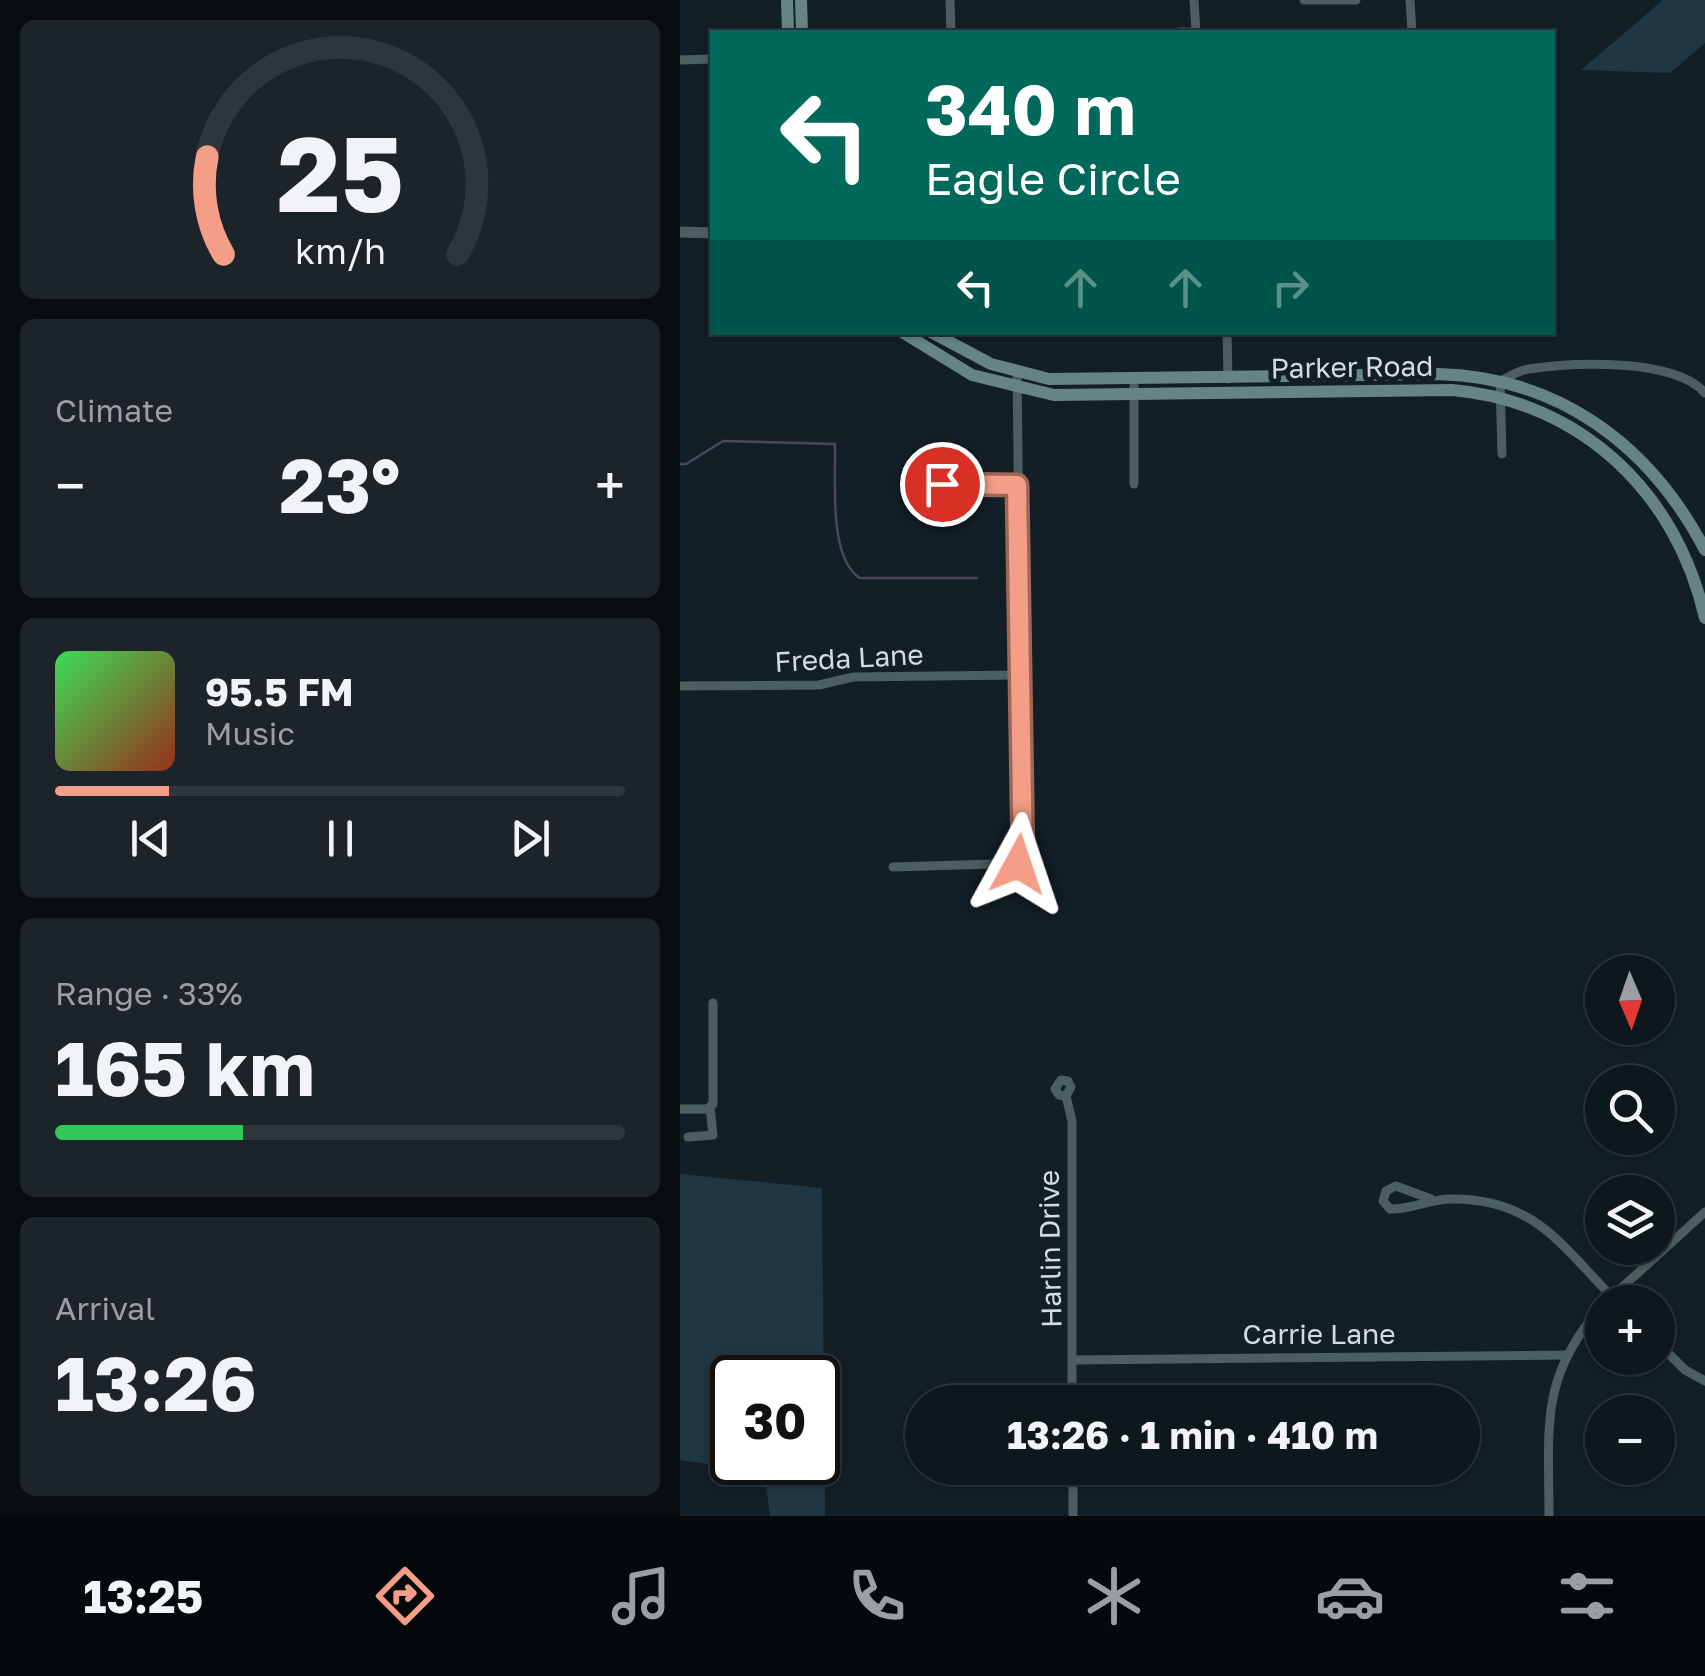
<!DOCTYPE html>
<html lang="en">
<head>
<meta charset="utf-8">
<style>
	body { margin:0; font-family:"Golos Text",sans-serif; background:#1c2429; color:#f1f3f6; height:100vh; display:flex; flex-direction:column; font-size:38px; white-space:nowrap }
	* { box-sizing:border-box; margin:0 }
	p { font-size:32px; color:#9b9fa3 }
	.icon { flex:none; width:55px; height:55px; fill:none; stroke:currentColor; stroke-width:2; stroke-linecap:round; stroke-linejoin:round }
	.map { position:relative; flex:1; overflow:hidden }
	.panel { display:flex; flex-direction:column; gap:20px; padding:20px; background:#080d0f; width:680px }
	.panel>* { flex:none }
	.top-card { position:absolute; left:30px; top:30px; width:845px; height:305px; border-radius:0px; box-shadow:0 2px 8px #0004,0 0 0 2px #2e363b; background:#00695c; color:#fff; overflow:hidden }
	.needle { width:65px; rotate:178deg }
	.controls { position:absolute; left:905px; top:955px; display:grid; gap:20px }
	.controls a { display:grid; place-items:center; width:90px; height:90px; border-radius:50%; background:#0e171c; box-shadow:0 2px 8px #0004,0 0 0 2px #2e363b; font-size:50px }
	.speed { position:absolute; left:30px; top:1355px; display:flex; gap:20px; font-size:50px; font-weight:700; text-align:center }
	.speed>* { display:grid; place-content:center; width:130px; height:130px; border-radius:50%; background:#0e171c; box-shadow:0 2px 8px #0004,0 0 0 2px #2e363b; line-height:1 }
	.speed .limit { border:5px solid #111; border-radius:15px; background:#fff; color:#111 }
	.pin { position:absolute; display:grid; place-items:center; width:85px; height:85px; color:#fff; margin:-42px; border:5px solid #fff; border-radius:50%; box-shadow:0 2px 10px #0007 }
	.me { position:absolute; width:110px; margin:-55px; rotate:5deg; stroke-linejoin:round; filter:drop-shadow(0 0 8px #0008) }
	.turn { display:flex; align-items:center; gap:35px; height:210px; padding:0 50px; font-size:45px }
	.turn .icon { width:130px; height:130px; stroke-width:2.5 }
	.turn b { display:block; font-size:70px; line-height:85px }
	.lanes { display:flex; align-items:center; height:95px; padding:0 50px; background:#0003; justify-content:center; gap:50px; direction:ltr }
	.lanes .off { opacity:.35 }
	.big { font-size:75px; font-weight:700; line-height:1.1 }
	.panel .card { flex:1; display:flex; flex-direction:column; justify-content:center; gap:15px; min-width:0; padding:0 35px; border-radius:15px; background:#1c2429 }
	.panel .dial { align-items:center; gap:0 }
	.dial svg { height:260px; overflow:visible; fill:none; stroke:#2e363b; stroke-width:7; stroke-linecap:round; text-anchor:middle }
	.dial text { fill:#f1f3f6; stroke:none }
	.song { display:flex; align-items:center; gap:30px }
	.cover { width:120px; height:120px; border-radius:15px; background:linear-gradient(135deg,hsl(130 70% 55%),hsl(10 70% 35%)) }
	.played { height:10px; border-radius:5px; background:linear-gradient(90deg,#f49e87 20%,#2e363b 20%) }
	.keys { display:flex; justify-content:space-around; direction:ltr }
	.heat { display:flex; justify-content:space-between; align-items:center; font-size:55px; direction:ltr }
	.charge { height:15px; border-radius:8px; background:linear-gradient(90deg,#34c759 33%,#2e363b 0) }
	.trip { position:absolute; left:225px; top:1385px; width:575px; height:100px; border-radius:50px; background:#0e171c; box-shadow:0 2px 8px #0004,0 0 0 2px #2e363b; font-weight:700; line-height:100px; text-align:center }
	.dock { display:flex; height:160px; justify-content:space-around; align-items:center; background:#06090b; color:#9b9fa3 }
	.dock .icon { width:70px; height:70px }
	.dock .current { color:#f49e87 }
	.dock b { font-size:45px; color:#f1f3f6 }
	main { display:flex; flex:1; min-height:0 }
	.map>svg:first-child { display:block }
	.green { fill:#1f3743; fill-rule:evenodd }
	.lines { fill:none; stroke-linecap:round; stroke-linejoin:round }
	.stream { stroke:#4c485a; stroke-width:2.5 }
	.minor { stroke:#4c5e5f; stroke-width:9 }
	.tertiary { stroke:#4c5e5f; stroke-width:11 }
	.secondary { stroke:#668385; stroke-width:12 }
	.route-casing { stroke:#9f6758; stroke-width:25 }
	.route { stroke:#f49e87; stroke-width:18 }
	.labels { text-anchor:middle; stroke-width:10; stroke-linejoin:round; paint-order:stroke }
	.street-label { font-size:28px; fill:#d4dce1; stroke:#121f26 }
</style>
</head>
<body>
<main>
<section class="panel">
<div class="card dial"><svg viewBox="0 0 100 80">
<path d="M14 69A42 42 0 1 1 86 69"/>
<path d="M14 69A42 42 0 0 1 9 39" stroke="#f49e87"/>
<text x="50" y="56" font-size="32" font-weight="700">25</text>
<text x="50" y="72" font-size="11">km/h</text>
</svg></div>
<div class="card"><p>Climate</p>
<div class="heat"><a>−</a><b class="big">23°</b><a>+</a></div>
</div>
<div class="card">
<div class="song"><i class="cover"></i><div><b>95.5 FM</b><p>Music</p></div></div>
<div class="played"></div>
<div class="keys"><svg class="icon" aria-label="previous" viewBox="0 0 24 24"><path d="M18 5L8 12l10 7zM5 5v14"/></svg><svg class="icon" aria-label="pause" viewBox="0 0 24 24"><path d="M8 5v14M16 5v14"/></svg><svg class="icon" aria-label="next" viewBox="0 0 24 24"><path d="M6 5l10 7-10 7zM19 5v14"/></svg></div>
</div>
<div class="card"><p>Range · 33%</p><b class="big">165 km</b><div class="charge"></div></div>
<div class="card"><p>Arrival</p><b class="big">13:26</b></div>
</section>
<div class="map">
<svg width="1025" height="1516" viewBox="0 0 1025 1516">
	<rect width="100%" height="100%" fill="#121f26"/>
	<g class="green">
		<path d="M983 0H1025V43L990 73 901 70Z"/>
		<path d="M0 1174 142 1188 145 1516H90L84 1472 0 1460ZM52 1378H138V1462H52Z"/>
	</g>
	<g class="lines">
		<path class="stream" d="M0 464H6L43 441 155 444C156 480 148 558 180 578H297"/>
		<g class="minor">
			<path d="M270 0 271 32"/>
			<path d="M624 0H676"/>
			<path d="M730 0 732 32"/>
			<path d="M499 32H516L514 0"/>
			<path d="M0 60 32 59"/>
			<path d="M547 332 548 379"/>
			<path d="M822 454 820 381C830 377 838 370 849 369 893 362 995 358 1025 393"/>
			<path d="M262 484 337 485"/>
			<path d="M454 484V380"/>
			<path d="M0 686 139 685 173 677 340 675"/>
			<path d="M213 867 343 863 337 372"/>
			<path d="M386 1096 379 1095 375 1089 381 1080 388 1081 391 1087 386 1096 392 1121V1402"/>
			<path d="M0 1109H27L33 1104V1003"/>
			<path d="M8 1137 33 1135 30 1107"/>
			<path d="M751 1199 716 1186 706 1191 703 1201 710 1209C730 1210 750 1199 771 1199 856 1198 883 1248 937 1302"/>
			<path d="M927 1301 1025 1212"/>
			<path d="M978 1343 1005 1370 1025 1381"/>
			<path d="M394 1360 885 1355"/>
			<path d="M393 1468V1516"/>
			<path d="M869 1516C869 1427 859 1377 922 1306"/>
		</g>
		<path class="tertiary" d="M0 232 32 233"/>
		<g class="secondary">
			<path d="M107 0 108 32"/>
			<path d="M121 0 122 32"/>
			<path d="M222 332 292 375 374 395 772 390C901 401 997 493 1025 618"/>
			<path d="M251 332 311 364 369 379 758 374C879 377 970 445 1025 550"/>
		</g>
	</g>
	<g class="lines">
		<defs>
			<path id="route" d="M262 484 337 485 343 863 338 864"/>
		</defs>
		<use href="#route" class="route-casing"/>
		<use href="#route" class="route"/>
	</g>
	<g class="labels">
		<g class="street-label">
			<text transform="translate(672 367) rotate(-1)" y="10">Parker Road</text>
			<text transform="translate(169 658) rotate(-3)" y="10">Freda Lane</text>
			<text transform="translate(370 1249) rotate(-91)" y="10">Harlin Drive</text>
			<text x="639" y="1344">Carrie Lane</text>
		</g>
	</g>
</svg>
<div class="controls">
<a><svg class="needle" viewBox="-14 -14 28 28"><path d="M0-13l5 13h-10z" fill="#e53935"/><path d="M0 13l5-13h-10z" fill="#9b9fa3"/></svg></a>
<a><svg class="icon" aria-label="search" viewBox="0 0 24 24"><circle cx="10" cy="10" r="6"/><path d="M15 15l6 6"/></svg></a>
<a><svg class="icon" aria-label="layers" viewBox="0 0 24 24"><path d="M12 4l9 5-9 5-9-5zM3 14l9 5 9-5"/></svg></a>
<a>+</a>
<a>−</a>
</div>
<div class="speed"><div class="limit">30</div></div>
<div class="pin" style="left:262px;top:484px;background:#d93025"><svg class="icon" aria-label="arrive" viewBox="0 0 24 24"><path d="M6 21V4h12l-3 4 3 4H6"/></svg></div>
<svg class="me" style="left:338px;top:864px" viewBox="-20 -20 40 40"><path d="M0-17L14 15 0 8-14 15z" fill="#f49e87" stroke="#fff" stroke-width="4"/></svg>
<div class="trip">13:26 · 1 min · 410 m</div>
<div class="top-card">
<div class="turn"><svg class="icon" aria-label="left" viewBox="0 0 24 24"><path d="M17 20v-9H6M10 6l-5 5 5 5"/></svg><div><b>340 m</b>Eagle Circle</div></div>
<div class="lanes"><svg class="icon" aria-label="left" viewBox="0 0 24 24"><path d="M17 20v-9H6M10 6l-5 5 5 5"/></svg><svg class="icon off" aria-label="ahead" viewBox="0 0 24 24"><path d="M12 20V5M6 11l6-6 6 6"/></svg><svg class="icon off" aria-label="ahead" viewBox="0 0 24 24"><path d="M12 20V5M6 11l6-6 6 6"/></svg><svg class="icon off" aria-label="right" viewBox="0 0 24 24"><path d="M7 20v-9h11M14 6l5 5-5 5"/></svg></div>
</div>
</div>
</main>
<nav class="dock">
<b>13:25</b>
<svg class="icon current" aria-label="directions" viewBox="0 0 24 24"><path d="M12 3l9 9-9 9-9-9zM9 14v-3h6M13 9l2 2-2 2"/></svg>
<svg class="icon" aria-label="music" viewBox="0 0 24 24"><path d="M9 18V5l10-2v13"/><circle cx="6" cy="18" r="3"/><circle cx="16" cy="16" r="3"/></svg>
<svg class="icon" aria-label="phone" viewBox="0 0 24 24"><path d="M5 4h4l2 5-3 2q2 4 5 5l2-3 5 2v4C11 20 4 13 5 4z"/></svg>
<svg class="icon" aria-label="climate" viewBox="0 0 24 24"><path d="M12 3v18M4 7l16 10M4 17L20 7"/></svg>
<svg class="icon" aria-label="car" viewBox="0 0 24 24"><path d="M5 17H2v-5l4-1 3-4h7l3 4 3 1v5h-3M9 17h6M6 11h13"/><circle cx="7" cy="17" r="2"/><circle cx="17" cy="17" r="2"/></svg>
<svg class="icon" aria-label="filters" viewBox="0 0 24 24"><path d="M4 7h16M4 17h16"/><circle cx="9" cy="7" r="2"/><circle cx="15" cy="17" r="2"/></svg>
</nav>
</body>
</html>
